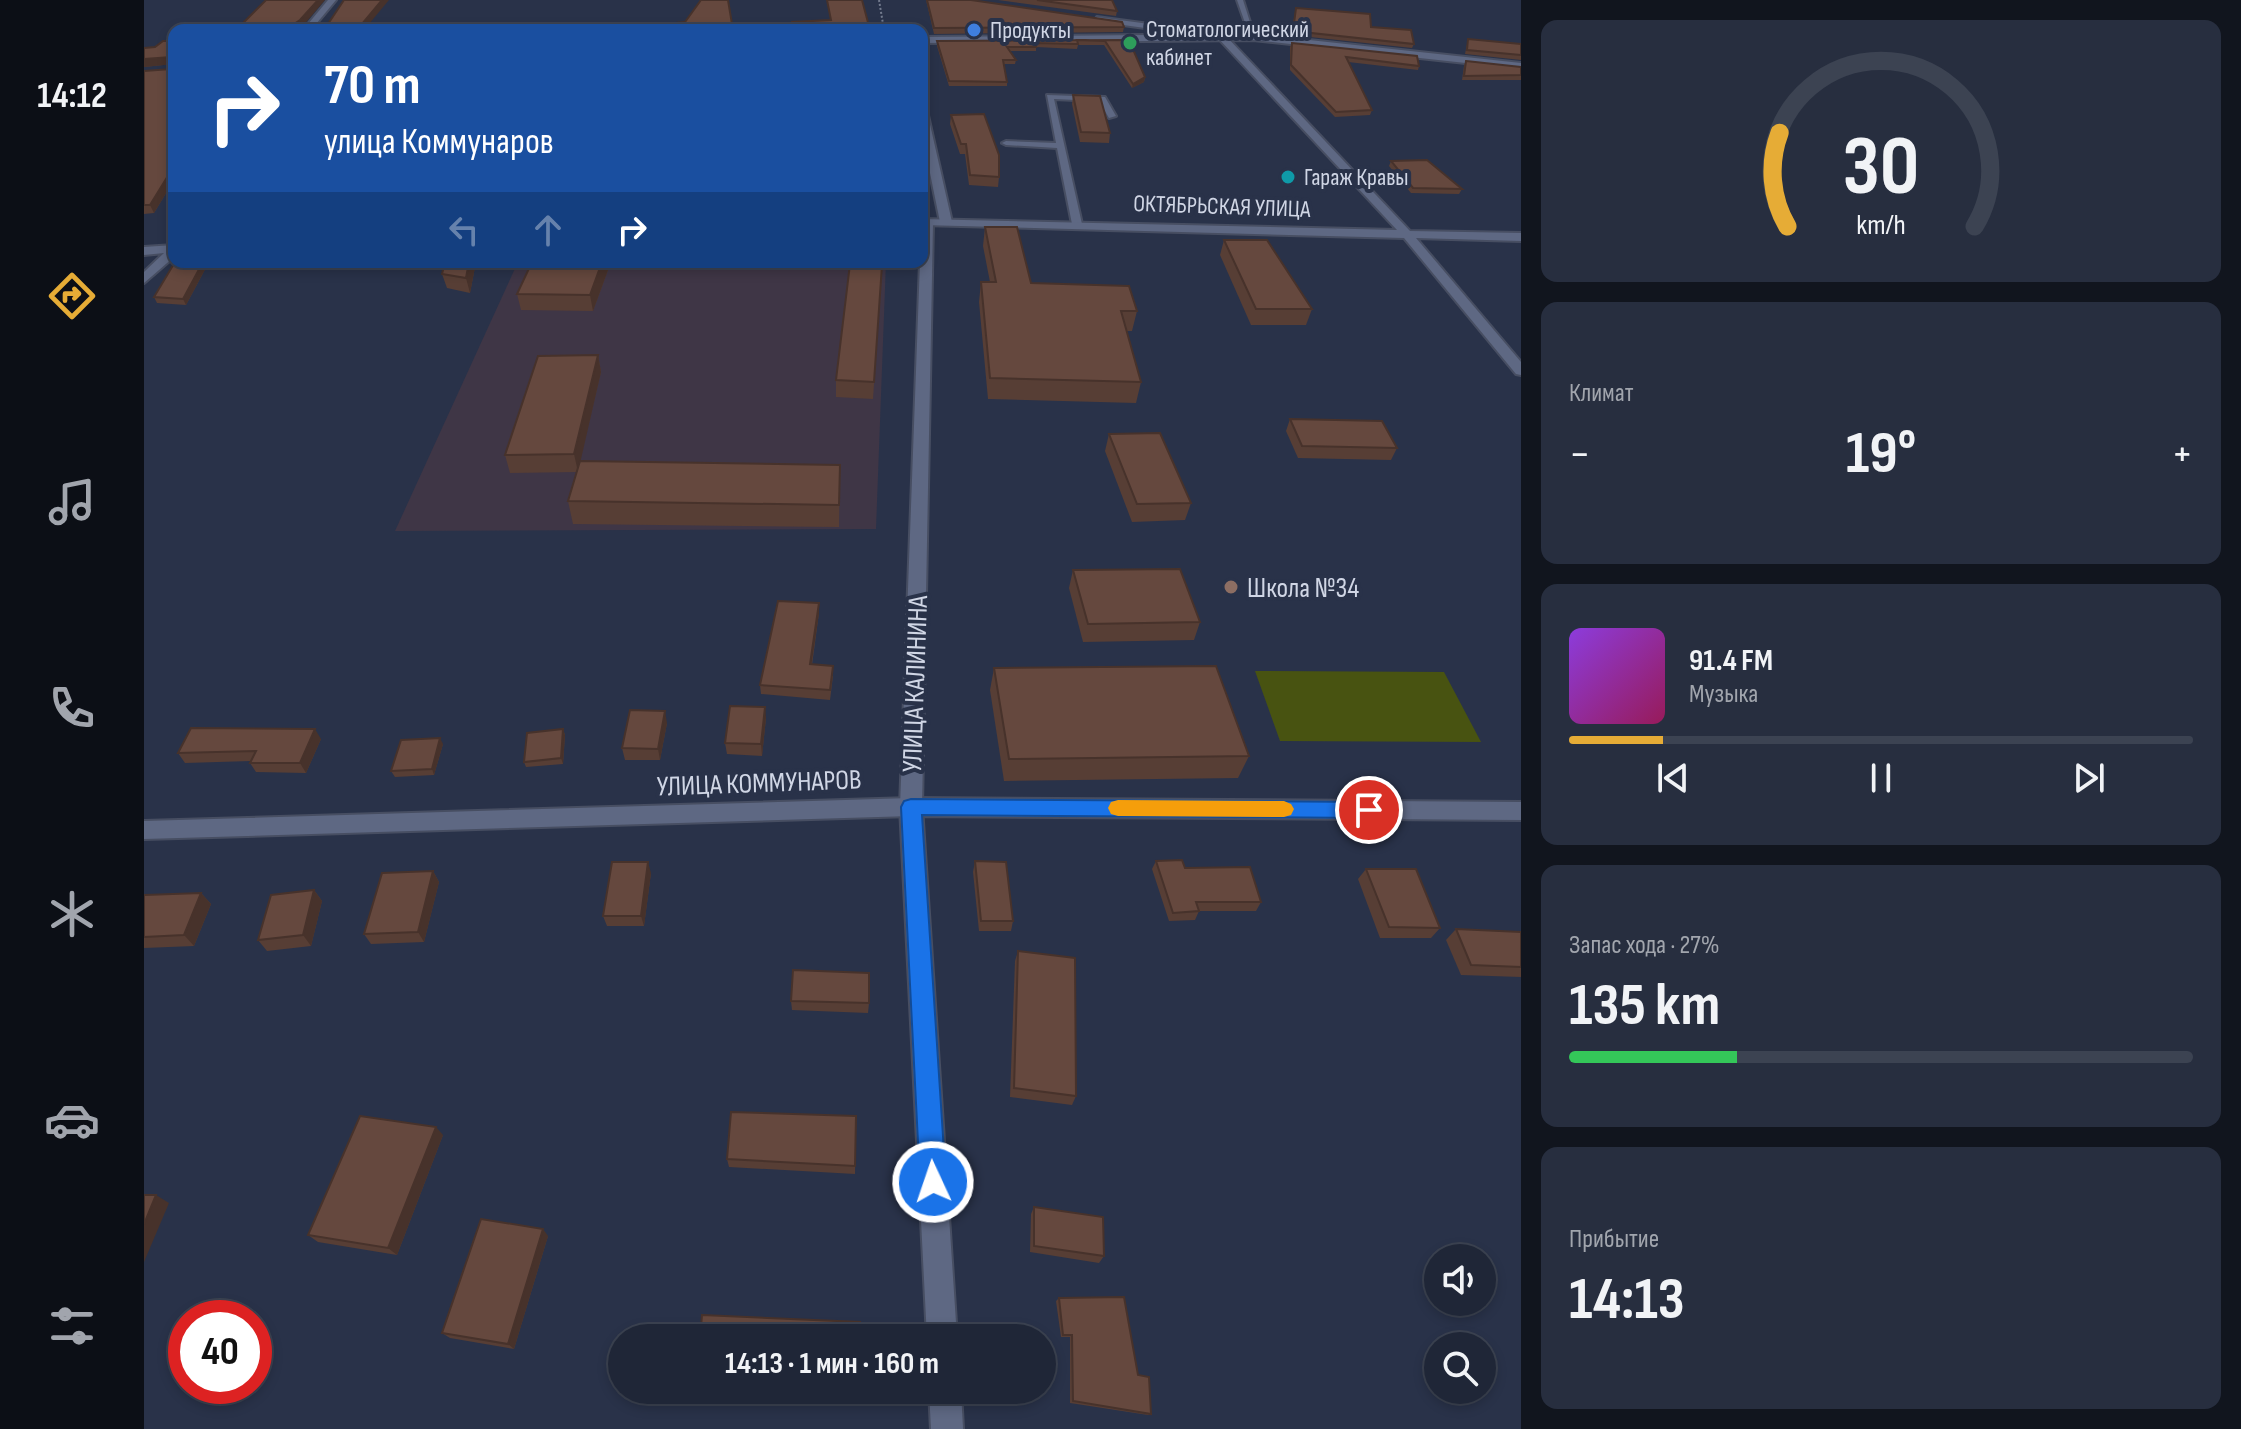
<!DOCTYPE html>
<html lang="ru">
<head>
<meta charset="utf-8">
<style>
	body { margin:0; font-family:"Sofia Sans Condensed",sans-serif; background:#272e3f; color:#f1f3f6; height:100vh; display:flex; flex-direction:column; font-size:30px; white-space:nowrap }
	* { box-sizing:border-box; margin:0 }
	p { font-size:26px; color:#a1a5ad }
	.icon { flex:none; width:44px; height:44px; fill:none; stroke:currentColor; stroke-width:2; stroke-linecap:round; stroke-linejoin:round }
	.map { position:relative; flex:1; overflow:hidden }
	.details { display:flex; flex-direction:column; gap:20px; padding:20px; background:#11151e; width:720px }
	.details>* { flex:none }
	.guide { position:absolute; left:24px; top:24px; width:760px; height:244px; border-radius:16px; box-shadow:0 4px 12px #0003,0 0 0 2px #3c4352; background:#1a4fa0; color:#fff; overflow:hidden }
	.tools { position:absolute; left:1280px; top:1244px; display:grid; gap:16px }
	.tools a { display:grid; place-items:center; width:72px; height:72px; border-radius:50%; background:#1f2637; box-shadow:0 4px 12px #0003,0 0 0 2px #3c4352; font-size:40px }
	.speed { position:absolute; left:24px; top:1300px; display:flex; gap:16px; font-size:40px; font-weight:700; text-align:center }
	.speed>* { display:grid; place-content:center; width:104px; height:104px; border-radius:50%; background:#1f2637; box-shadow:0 4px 12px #0003,0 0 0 2px #3c4352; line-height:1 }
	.speed .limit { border:12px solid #d22; background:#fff; color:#111 }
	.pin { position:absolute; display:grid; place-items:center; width:68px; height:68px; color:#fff; margin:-34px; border:4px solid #fff; border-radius:50%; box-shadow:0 2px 8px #0007 }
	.me { position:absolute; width:88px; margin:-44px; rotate:357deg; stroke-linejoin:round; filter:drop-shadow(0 0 6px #0008) }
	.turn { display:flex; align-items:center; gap:28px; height:168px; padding:0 24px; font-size:36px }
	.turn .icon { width:104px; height:104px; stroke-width:2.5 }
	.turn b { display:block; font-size:56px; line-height:68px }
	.lanes { display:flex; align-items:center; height:76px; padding:0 24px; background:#0003; justify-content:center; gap:40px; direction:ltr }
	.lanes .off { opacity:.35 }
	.big { font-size:60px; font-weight:700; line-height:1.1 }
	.details .card { flex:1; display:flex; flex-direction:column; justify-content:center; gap:12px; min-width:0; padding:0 28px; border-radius:16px; background:#272e3f }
	.details .dial { align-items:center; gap:0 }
	.dial svg { height:208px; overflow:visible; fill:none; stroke:#3c4352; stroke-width:7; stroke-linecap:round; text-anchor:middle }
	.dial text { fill:#f1f3f6; stroke:none }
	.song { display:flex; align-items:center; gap:24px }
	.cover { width:96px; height:96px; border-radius:12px; background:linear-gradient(135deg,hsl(270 70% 55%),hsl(330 70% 35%)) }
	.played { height:8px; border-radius:4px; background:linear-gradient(90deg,#e6ac36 15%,#3c4352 15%) }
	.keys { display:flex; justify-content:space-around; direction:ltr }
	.heat { display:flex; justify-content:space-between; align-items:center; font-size:44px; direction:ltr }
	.charge { height:12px; border-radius:6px; background:linear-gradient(90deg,#34c759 27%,#3c4352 0) }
	.trip { position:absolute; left:464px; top:1324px; width:448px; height:80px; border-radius:40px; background:#1f2637; box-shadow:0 4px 12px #0003,0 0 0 2px #3c4352; font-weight:700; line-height:80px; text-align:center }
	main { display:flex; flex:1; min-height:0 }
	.dock { display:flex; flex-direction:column; width:144px; justify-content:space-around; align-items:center; background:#0c0f16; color:#a1a5ad }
	.dock .icon { width:56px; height:56px }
	.dock .current { color:#e6ac36 }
	.dock b { font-size:36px; color:#f1f3f6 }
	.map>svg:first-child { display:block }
	.industrial { fill:#3f3646 }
	.green { fill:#485311 }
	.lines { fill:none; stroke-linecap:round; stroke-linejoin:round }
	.lane-casing { stroke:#474e62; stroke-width:4 }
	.street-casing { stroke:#474e62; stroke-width:4 }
	.secondary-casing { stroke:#474e62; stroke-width:4 }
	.path { stroke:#737b8e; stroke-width:2; stroke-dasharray:2 2; stroke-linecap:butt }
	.lane { fill:#5e6883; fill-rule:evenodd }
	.street { fill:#5e6883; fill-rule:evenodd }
	.secondary { fill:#5e6883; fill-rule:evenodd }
	.wall { fill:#573e35 }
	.shaded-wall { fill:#47322b }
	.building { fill:#65483e; stroke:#47322b; stroke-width:2 }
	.route { fill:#1a73e8; stroke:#114b97; stroke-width:2 }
	.slow { fill:#f59e0b }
	.shop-dot { fill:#3f7fe0; stroke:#293249; stroke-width:3 }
	.leisure-dot { fill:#2e9e5b; stroke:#293249; stroke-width:3 }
	.culture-dot { fill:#0f9aa8; stroke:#293249; stroke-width:3 }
	.education-dot { fill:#8d6e63; stroke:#293249; stroke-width:3 }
	.labels { text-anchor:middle; stroke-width:8; stroke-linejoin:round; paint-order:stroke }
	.far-poi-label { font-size:24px; fill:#d0d6e5; stroke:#293249; text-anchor:start }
	.far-street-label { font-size:24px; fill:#d0d6e5; stroke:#293249 }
	.poi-label { font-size:28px; fill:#d0d6e5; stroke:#293249; text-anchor:start }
	.street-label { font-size:28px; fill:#d0d6e5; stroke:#293249 }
</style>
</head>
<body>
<main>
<nav class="dock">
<b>14:12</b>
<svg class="icon current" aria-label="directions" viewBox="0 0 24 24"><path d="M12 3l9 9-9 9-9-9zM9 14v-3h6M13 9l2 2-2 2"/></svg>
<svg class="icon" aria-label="music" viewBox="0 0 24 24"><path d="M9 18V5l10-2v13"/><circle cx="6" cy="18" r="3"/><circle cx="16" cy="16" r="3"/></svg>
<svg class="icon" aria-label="phone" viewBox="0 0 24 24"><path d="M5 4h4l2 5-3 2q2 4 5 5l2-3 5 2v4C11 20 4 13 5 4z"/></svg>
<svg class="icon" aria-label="climate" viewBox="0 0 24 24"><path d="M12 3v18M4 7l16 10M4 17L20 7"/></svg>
<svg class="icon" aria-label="car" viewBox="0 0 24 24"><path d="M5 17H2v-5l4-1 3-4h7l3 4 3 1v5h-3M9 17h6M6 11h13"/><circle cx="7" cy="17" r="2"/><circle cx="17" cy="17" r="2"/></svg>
<svg class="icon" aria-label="filters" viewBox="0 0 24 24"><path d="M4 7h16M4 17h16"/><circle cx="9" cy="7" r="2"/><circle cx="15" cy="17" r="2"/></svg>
</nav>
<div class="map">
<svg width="1377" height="1429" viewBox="0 0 1377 1429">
	<rect width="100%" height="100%" fill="#293249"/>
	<path class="industrial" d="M374 262H742L732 529 251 531Z"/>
	<path class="green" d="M1111 671 1300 672 1337 742 1136 741Z"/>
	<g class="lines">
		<defs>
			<g id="lane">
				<path d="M1093 0H1099L1111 38 1106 37Z"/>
				<path d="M903 95 961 97 972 116 965 118 955 101 910 99 938 224 933 227 928 224 913 148 862 145 858 143 862 141 912 143Z"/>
			</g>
			<g id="street">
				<path d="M184 0H192L167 30H159Z"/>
				<path d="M953 17 1080 34 1266 231 1377 233V241L1272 238 1377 362V375L1372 374 1260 238 778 225V219L1253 230 1074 38 950 21Z"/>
				<path d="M30 245V257L0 283V272L20 253 0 255V247Z"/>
				<path d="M767 798 1377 802V820L767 816 0 839V821Z"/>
			</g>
			<g id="secondary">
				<path d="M1109 34 1377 63V69L1109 40 778 43V37Z"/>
				<path d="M778 108 783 111 808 222 802 225 796 222 778 134Z"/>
				<path d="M783 219 789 222 778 807 813 1338H783L756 807 776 262 778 221Z"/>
				<path d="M785 1390H817L819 1429H787Z"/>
			</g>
		</defs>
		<use href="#lane" class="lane-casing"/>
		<use href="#street" class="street-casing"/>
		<use href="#secondary" class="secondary-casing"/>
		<path class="path" d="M735 0 740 30"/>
		<use href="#lane" class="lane"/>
		<use href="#street" class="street"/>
		<use href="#secondary" class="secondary"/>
	</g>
	<g class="wall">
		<path d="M782 0H827L980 27 979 32 790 34Z"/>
		<path d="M854 0H968L973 11 972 16Z"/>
		<path d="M1151 12 1227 27 1270 44 1268 48 1147 35Z"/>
		<path d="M1324 39 1377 44V60L1321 54Z"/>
		<path d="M985 40 1001 77 1000 82 988 88 960 45H934L933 49 892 47V51H866L872 60 871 64H860L863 82V86H805L793 46V41Z"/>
		<path d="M30 41V180L10 213 0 214V71L27 69 30 66 29 64 0 67V48L11 47Z"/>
		<path d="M1148 43 1275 66 1274 70 1204 62 1228 110 1226 115 1191 117 1146 70V47Z"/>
		<path d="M1322 61 1377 67V80H1318L1320 66Z"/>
		<path d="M929 95 966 133 965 143 936 142 928 104Z"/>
		<path d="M807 115 855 177 854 187 825 185 821 154H816L806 124Z"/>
		<path d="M1247 161 1318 189 1315 194 1267 193 1245 166Z"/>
		<path d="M841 227 887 283 993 311 988 331H983L997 382 992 403 844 399 835 302 837 282H846L839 246Z"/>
		<path d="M1080 240 1168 309 1162 325H1107L1076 255Z"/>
		<path d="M31 262H65L42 305 13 303 10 297Z"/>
		<path d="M301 262H332L326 293 303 288 298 274Z"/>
		<path d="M388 262H467L449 311 377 310 373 294Z"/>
		<path d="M737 281 729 399 692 397V380Z"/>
		<path d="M454 355 457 372 436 461 696 465 695 527 429 524 424 501 433 472 366 473 361 455Z"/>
		<path d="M1146 419 1253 448 1247 460 1154 458 1142 431Z"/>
		<path d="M965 434 1047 503 1041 520 988 522 961 451Z"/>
		<path d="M929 570 1056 622 1050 640 939 642 925 588Z"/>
		<path d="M675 603V613L668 665 689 676 686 700 617 694 616 685Z"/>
		<path d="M850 668 1105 756 1094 778 860 781 846 690Z"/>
		<path d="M622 718 618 756 583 754 581 743Z"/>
		<path d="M523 723 516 760H481L478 748Z"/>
		<path d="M419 729 421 735 419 764 382 767 380 762Z"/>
		<path d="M177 739 162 773 112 772 106 763 107 761 41 763 34 753Z"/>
		<path d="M299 744 290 775 251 777 247 771Z"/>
		<path d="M831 861 869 921 867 931H835L829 872Z"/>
		<path d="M1012 861 1041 868 1117 902 1112 911H1055L1051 920 1025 921 1008 869Z"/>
		<path d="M1222 869 1296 928 1287 938H1236L1214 879Z"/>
		<path d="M289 871 295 882 280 942 227 944 220 934Z"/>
		<path d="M507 873 500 926H463L459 916Z"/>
		<path d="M170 890 178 901 167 946 123 951 114 940Z"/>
		<path d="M57 893 67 904 50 946 0 948V895Z"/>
		<path d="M1312 929 1377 932V977L1317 975 1302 940Z"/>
		<path d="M874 951 932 1096 928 1105 866 1097 871 961Z"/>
		<path d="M647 1001 725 1003 724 1013 648 1010Z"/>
		<path d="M712 1116 711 1174 585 1167 583 1159Z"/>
		<path d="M299 1135 253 1255 174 1242 164 1235Z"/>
		<path d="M890 1207 960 1256 955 1263 886 1252 887 1214Z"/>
		<path d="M404 1236 370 1349 306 1338 298 1333Z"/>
		<path d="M915 1298 994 1375 1007 1414 1004 1415 926 1403V1337H917L912 1301Z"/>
	</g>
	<g class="shaded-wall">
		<path d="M174 0H181L158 27 153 30H141Z"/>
		<path d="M238 0H245L220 30H213Z"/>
		<path d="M27 57 30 64 0 67V59Z"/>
		<path d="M1001 77 1000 82 988 88 989 84Z"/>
		<path d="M30 166V180L10 213 6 205Z"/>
		<path d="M59 262H65L42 305 39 299Z"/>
		<path d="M325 262H332L326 293 322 278Z"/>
		<path d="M458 262H467L449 311 446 295Z"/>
		<path d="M454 355 457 372 434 472 430 454Z"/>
		<path d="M675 603V613L666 674V664Z"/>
		<path d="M621 707 622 718 618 756 617 744Z"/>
		<path d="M521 711 523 723 516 760 514 749Z"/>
		<path d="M171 729 177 739 162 773 156 763Z"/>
		<path d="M419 729 421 735 419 764 417 758Z"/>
		<path d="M296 738 299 744 290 775 288 769Z"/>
		<path d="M504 862 507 873 500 926 497 916Z"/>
		<path d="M289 871 295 882 280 942 274 932Z"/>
		<path d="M170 890 178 901 167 946 159 935Z"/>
		<path d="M57 893 67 904 50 946 40 935Z"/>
		<path d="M292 1127 299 1135 253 1255 244 1248Z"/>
		<path d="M12 1195 25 1203 0 1262V1224Z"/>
		<path d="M399 1229 404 1236 370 1349 364 1344Z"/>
	</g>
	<g class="building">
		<path d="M122 0H174L156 20 141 30H92Z"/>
		<path d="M200 0H238L213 30H180Z"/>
		<path d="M557 0H584L589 30H484V28L541 22Z"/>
		<path d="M683 0H718L726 30H650L648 22 687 20Z"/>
		<path d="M783 0H827L978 22 980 27 790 28Z"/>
		<path d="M893 0H968L973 11Z"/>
		<path d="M1152 8 1226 14 1227 27 1267 30 1270 44 1149 31Z"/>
		<path d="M1324 39 1377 44V55L1323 50Z"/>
		<path d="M933 40 934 44 890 43 892 47H863L872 60H859L863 82 805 81 793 41 985 40 1001 77 989 84 961 41Z"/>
		<path d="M19 41H30V166L6 205H0V71L27 69 30 66 27 57 0 59V48L11 47Z"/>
		<path d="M1148 43 1273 56 1275 66 1202 57 1228 110 1192 112 1147 65Z"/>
		<path d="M1322 61 1377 67V75L1320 76Z"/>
		<path d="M929 95 956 96 966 133 937 132Z"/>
		<path d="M840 114 855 155V177L826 175 822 144H817L807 115Z"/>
		<path d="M1283 160 1318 189 1269 188 1247 161Z"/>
		<path d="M841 227H873L887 283 985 286 993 311H977L997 382 846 378 837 282H852Z"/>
		<path d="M1080 240H1123L1168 309H1112Z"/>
		<path d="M31 262H59L39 299 10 297Z"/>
		<path d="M301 262H325L322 278 298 274Z"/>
		<path d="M388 262H458L446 295 373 294Z"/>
		<path d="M706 264 738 265 730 382 692 380Z"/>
		<path d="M454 355 430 454 361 455 394 356Z"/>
		<path d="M1146 419 1238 421 1253 448 1158 446Z"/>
		<path d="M1016 433 1047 503 993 504 965 434Z"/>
		<path d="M436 461 696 465 695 505 424 501Z"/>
		<path d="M1036 569 1056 622 944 624 929 570Z"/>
		<path d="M634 601 675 603 666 664 689 666 686 690 616 685Z"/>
		<path d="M1072 666 1105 756 865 759 850 668Z"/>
		<path d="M586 706 621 707 617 744 581 743Z"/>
		<path d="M486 710 521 711 514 749 478 748Z"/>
		<path d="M47 728 171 729 156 763H106L112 751 34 753Z"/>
		<path d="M419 729 417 758 380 762 383 733Z"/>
		<path d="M296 738 288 769 247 771 257 740Z"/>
		<path d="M1038 860 1041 868 1106 867 1117 902H1052L1055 911 1029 913 1012 861Z"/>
		<path d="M831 861 862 862 869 921H837Z"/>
		<path d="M468 862H504L497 916H459Z"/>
		<path d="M1222 869H1272L1296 928 1245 927Z"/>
		<path d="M289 871 274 932 220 934 238 873Z"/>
		<path d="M170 890 159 935 114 940 127 895Z"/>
		<path d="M57 893 40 935 0 937V895Z"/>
		<path d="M1312 929 1377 932V967L1327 965Z"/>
		<path d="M874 951 931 958 932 1096 870 1088Z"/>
		<path d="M649 970 725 973V1003L647 1001Z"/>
		<path d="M587 1112 712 1116 711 1166 583 1159Z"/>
		<path d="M216 1116 292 1127 244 1248 164 1235Z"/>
		<path d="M0 1195H12L0 1224Z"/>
		<path d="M890 1207 959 1217 960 1256 890 1246Z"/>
		<path d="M337 1219 399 1229 364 1344 298 1333Z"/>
		<path d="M980 1297 994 1375 1005 1377 1007 1414 929 1401 928 1335H919L915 1298Z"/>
		<path d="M558 1315 716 1322V1338H556Z"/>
	</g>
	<path class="route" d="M767 799 1225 802 1232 804 1234 810 1232 815 1225 818 778 815 802 1182 798 1191 789 1195 780 1191 776 1182 757 807 760 801Z"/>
	<path class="slow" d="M974 800 1140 801 1147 804 1150 809 1147 815 1140 817 974 816 967 814 964 808 967 802Z"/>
	<circle class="shop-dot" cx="830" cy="30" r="8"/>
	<circle class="leisure-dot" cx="986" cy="43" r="8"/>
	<circle class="culture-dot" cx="1144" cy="177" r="8"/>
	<circle class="education-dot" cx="1087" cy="587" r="8"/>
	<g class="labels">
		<g class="far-poi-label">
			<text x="1002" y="37">Стоматологический<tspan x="1002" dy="28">кабинет</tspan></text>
			<text x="846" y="38">Продукты</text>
			<text x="1160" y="185">Гараж Кравы</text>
		</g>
		<g class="far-street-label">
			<text transform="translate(1078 206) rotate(2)" y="8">ОКТЯБРЬСКАЯ УЛИЦА</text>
		</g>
		<g class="poi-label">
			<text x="1103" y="597">Школа №34</text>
		</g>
		<g class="street-label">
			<text transform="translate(770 684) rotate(-88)" y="10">УЛИЦА КАЛИНИНА</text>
			<text transform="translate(615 782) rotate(-2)" y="10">УЛИЦА КОММУНАРОВ</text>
		</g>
	</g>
</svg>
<div class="tools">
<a><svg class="icon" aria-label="sound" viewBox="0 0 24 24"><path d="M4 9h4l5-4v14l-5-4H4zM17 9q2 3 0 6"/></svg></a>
<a><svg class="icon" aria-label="search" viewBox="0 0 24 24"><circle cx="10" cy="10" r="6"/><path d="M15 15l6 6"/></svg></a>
</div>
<div class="speed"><div class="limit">40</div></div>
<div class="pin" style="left:1225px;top:810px;background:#d93025"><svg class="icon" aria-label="arrive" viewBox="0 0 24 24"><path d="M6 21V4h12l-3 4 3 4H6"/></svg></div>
<svg class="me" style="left:789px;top:1182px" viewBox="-20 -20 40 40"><circle r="17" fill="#1a73e8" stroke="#fff" stroke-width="3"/><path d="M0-11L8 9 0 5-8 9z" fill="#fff"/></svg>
<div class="trip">14:13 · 1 мин · 160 m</div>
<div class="guide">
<div class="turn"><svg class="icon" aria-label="right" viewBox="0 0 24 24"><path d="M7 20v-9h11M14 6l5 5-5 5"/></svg><div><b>70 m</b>улица Коммунаров</div></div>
<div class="lanes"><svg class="icon off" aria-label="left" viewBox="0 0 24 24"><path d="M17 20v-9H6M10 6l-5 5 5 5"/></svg><svg class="icon off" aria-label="ahead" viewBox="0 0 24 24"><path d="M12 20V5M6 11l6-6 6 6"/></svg><svg class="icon" aria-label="right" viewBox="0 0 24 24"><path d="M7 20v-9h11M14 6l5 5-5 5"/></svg></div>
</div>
</div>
<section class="details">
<div class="card dial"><svg viewBox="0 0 100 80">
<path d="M14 69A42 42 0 1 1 86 69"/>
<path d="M14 69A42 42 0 0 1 11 33" stroke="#e6ac36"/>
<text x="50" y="56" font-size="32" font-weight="700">30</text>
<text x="50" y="72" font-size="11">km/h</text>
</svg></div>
<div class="card"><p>Климат</p>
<div class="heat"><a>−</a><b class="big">19°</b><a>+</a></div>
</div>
<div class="card">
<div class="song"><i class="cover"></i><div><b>91.4 FM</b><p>Музыка</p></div></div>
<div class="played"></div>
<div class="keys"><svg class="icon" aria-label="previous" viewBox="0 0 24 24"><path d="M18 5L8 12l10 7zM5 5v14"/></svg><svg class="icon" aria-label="pause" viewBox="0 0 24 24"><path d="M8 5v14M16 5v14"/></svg><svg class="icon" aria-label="next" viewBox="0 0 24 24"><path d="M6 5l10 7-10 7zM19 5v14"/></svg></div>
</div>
<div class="card"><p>Запас хода · 27%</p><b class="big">135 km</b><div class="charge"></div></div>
<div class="card"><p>Прибытие</p><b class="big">14:13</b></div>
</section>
</main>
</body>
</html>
